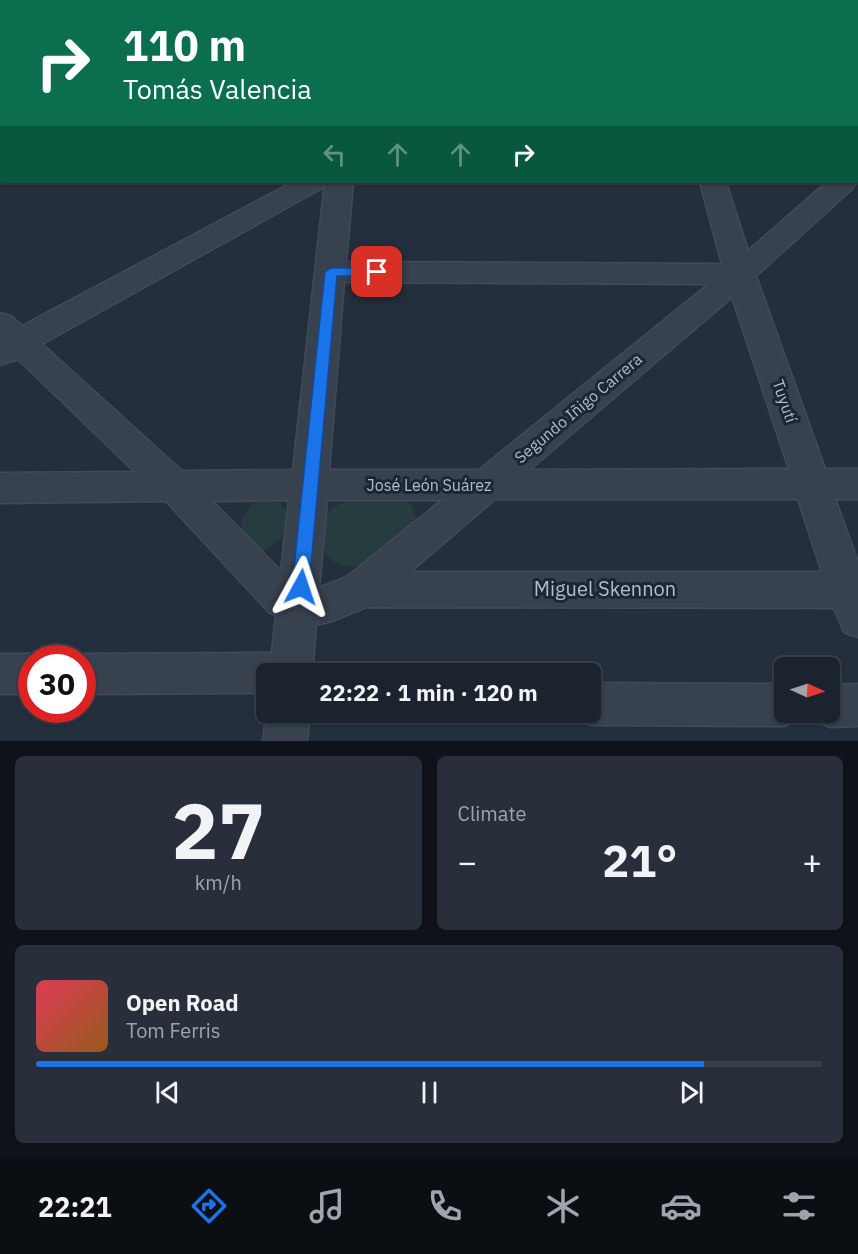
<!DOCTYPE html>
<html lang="en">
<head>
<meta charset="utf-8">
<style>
	body { margin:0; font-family:"IBM Plex Sans",sans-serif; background:#282f3a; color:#f1f3f6; height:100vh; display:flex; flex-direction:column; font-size:22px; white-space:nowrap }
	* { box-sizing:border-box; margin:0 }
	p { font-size:20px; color:#a0a4aa }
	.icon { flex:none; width:33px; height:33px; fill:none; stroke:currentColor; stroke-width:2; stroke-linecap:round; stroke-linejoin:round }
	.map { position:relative; height:741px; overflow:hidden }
	.side { display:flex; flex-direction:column; gap:15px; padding:15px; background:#0f1319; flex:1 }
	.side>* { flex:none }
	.hud { position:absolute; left:0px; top:0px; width:858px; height:183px; box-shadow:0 2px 4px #0004,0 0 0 2px #39404a; background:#0b6e4f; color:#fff; overflow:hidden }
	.needle { width:39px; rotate:93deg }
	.tools { position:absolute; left:774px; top:657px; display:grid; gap:12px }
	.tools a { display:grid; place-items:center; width:66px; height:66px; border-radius:9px; background:#1b232e; box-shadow:0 2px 4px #0004,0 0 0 2px #39404a; font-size:30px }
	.speed { position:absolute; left:18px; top:645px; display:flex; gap:12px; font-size:30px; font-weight:700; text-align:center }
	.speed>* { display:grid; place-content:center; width:78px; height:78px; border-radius:50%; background:#1b232e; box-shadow:0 2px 4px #0004,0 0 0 2px #39404a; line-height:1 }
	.speed .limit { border:9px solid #d22; background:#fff; color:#111 }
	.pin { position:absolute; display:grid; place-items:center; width:51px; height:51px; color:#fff; margin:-26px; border-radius:12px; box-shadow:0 3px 9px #0006 }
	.me { position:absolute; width:66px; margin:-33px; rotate:5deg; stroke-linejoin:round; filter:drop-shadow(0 0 4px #0008) }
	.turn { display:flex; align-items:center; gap:21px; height:126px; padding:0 24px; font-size:27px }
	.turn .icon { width:78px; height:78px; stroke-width:2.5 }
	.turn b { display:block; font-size:42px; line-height:51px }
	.lanes { display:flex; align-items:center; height:57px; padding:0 24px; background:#0003; justify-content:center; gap:30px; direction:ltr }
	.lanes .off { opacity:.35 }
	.big { font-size:45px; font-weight:700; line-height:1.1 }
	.side .tile { flex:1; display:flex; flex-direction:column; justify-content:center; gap:9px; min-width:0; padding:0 21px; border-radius:9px; background:#282f3a }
	.side .dial { align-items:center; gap:0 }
	.dial b { font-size:78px; line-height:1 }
	.song { display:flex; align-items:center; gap:18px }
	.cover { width:72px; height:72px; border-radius:9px; background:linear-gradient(135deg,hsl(350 70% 55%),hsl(30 70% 35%)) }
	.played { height:6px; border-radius:3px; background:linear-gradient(90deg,#1a73e8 85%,#39404a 85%) }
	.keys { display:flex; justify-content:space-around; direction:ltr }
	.heat { display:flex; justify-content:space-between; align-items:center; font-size:33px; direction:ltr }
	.side .tiles { flex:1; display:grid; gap:15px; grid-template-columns:1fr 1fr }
	.tile:last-child { grid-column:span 2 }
	.trip { position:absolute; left:256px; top:663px; width:345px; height:60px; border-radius:9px; background:#1b232e; box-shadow:0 2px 4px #0004,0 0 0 2px #39404a; font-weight:700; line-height:60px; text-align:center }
	.tabs { display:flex; height:96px; justify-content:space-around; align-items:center; background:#0b0e12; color:#a0a4aa }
	.tabs .icon { width:42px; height:42px }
	.tabs .current { color:#1a73e8 }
	.tabs b { font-size:27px; color:#f1f3f6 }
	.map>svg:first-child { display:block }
	.green { fill:#263c3f }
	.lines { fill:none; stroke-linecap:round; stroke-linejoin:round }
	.minor-casing { stroke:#414a57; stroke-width:3 }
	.highway-casing { stroke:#434c59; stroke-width:3 }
	.minor { fill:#38414e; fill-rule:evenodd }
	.highway { fill:#746855; fill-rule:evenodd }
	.route { fill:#1a73e8; stroke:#114b97; stroke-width:1.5 }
	.labels { text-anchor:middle; stroke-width:6; stroke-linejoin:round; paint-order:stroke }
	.street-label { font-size:16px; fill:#b4bcc9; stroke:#1d2633 }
	.near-street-label { font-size:20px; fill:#b4bcc9; stroke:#1d2633 }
</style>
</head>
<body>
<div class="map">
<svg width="858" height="741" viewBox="0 0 858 741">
	<rect width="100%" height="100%" fill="#242f3e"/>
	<g class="green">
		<path d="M358 499H398L412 505 416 519 414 524 362 566C336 569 320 558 323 532 324 524 325 516 331 510 338 503 349 501 358 499Z"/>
		<path d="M259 500 278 502 289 514 287 533 267 549 255 550C251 545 244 539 242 534 238 522 249 504 259 500Z"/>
	</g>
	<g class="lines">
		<defs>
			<g id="minor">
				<path d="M36 0H59L60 2H37Z"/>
				<path d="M141 0H164L140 2Z"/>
				<path d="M320 0H343L319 2Z"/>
				<path d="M418 0H441L442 2H419Z"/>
				<path d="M474 0H497L473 2Z"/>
				<path d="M629 0H651L628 2Z"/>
				<path d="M797 0H821L822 2H798Z"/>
				<path d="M856 12H858V26L856 25Z"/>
				<rect x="0" y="27" width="2" height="14"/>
				<rect x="0" y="149" width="2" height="16"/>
				<rect x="856" y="154" width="2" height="16"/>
				<path d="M293 182H353L346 262 722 264 700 182H726L748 251 827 182H856L853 188 756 276 825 469H858V499H835L858 562V637L844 632 834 608 366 607 332 621 316 625 312 674H267V693L82 694V658H71L82 654 272 653 276 615 270 613 166 501 0 503V473L135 472 18 359 0 365V313L11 316 22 326ZM325 182 293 470 182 471 42 344 322 188ZM344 282 709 284 479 470H329ZM732 297 789 469 529 470ZM495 499H798L822 572H410ZM289 500 281 571 212 501ZM327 500H442L347 577 319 588Z"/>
				<path d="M0 654H32L43 658H32V694H0Z"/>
				<path d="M591 683 784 684V712H802L799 720 784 726 591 725 576 719 573 712H591Z"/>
				<path d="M858 684V726L830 727 815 721 811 712H830V685Z"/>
				<path d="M267 710V712H310L307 741H263Z"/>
			</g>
			<g id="highway">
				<rect x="0" y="75" width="2" height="14"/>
				<rect x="856" y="84" width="2" height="14"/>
				<rect x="0" y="106" width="2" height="16"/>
				<rect x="856" y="106" width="2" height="16"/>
			</g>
		</defs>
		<use href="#minor" class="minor-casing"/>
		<use href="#highway" class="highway-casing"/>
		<use href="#minor" class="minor"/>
		<use href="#highway" class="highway"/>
	</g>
	<path class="route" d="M331 268H377L383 272 377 276H337L309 587 306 592 301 594 295 592 292 587 325 272Z"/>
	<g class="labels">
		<g class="street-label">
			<text transform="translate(785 401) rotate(71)" y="6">Tuyutí</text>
			<text transform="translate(578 408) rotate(-40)" y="6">Segundo Iñigo Carrera</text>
			<text x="429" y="491">José León Suárez</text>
		</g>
		<g class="near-street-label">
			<text x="605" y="596">Miguel Skennon</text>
		</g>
	</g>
</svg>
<div class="tools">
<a><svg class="needle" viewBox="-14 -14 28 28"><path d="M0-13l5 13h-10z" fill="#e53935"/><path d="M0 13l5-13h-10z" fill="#a0a4aa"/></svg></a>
</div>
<div class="speed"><div class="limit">30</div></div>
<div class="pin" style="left:377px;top:272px;background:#d93025"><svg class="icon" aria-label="arrive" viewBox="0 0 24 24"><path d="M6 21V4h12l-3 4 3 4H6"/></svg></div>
<svg class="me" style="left:301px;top:587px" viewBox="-20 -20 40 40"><path d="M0-17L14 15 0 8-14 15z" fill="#1a73e8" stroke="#fff" stroke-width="4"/></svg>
<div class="trip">22:22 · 1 min · 120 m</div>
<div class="hud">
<div class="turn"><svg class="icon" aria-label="right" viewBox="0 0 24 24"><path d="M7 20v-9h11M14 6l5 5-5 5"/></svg><div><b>110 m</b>Tomás Valencia</div></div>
<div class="lanes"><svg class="icon off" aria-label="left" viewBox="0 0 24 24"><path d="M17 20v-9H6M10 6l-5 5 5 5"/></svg><svg class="icon off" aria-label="ahead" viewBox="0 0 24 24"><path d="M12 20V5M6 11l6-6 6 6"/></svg><svg class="icon off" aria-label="ahead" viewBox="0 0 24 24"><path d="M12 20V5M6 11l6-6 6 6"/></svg><svg class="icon" aria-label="right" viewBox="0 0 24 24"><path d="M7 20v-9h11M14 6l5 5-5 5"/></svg></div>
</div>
</div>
<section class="side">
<div class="tiles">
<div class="tile dial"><b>27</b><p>km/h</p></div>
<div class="tile"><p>Climate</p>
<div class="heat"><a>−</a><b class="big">21°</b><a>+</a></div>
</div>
<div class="tile">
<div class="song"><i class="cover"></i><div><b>Open Road</b><p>Tom Ferris</p></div></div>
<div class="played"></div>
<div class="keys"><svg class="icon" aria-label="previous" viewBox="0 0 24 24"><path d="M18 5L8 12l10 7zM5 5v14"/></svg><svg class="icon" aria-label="pause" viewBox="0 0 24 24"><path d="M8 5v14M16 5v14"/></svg><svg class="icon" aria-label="next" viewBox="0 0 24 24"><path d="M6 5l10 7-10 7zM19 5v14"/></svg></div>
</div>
</div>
</section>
<nav class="tabs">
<b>22:21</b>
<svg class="icon current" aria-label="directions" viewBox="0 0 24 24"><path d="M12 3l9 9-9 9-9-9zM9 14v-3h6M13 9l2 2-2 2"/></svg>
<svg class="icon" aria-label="music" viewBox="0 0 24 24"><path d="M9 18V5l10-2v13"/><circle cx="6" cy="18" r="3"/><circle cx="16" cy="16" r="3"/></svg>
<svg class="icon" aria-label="phone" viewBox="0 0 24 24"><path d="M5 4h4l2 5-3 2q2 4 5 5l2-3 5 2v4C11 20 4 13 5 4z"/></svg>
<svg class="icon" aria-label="climate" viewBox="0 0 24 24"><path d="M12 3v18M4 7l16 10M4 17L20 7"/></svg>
<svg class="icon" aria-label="car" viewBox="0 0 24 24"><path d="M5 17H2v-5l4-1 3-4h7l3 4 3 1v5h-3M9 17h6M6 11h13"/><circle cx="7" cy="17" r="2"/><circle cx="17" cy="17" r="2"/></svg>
<svg class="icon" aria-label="filters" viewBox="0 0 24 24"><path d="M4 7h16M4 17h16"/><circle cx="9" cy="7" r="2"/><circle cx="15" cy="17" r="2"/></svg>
</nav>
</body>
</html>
